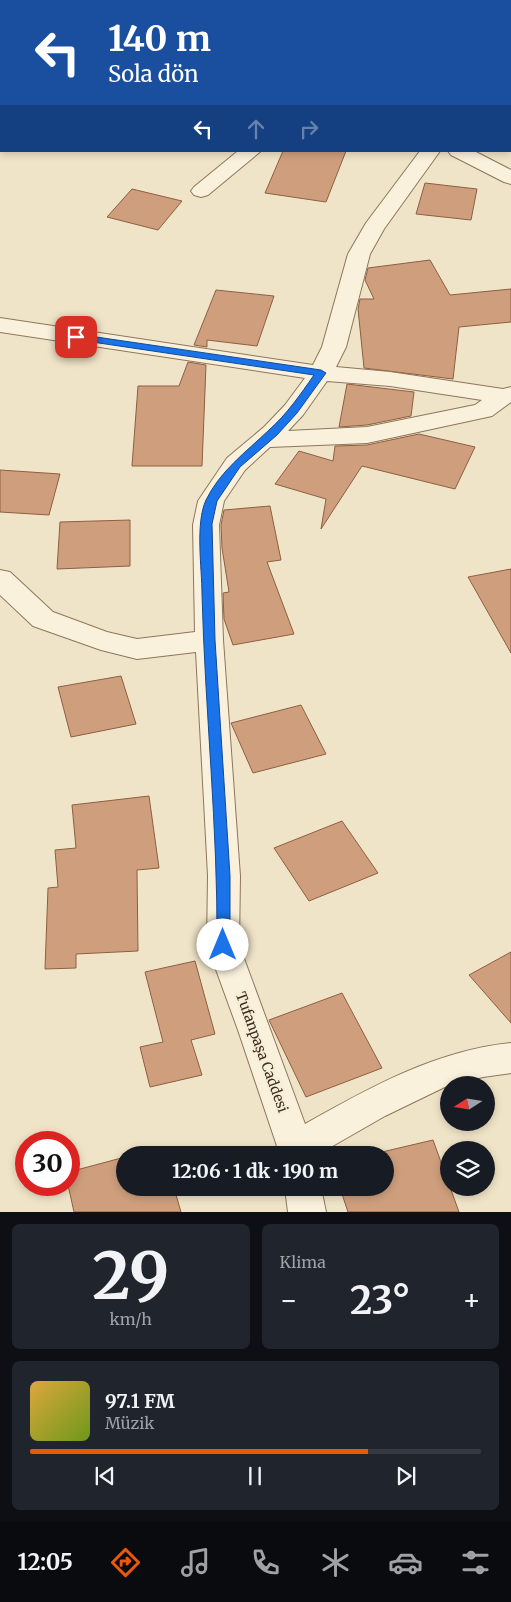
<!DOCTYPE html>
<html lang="tr">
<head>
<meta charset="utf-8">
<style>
	body { margin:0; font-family:Merriweather,serif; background:#20242c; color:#f1f3f6; height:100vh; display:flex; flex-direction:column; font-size:19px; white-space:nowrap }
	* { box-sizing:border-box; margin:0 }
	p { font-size:16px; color:#9ea1a6 }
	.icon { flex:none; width:28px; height:28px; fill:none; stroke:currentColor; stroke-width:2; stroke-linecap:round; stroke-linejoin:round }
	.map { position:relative; height:1212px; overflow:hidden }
	.panel { display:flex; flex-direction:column; gap:12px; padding:12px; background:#0d0f14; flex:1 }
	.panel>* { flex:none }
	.top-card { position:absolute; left:0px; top:0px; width:511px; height:152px; box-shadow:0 2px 8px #0003; background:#1a4fa0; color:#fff; overflow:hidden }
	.needle { width:32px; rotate:258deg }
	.fabs { position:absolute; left:440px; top:1076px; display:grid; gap:10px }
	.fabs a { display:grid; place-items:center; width:55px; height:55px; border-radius:50%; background:#171b24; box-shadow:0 2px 8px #0003; font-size:25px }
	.speed { position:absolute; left:15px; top:1131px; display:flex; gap:10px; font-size:25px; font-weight:700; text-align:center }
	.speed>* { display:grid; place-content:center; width:65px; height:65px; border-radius:50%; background:#171b24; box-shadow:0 2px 8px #0003; line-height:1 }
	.speed .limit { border:8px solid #d22; background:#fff; color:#111 }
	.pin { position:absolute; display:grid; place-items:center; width:42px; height:42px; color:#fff; margin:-21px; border-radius:10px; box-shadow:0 2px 8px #0006 }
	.me { position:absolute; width:55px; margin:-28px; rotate:0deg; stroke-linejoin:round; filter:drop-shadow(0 0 4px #0008) }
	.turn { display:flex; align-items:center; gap:18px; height:105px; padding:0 25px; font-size:22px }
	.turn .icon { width:65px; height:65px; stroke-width:2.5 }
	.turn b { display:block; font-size:35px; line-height:42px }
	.lanes { display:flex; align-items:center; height:48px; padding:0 25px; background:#0003; justify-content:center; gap:25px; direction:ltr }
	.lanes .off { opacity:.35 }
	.big { font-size:38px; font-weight:700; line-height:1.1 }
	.panel .tile { flex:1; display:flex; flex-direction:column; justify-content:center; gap:8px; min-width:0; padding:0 18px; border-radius:8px; background:#20242c }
	.panel .dial { align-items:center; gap:0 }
	.dial b { font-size:65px; line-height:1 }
	.song { display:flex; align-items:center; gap:15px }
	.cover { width:60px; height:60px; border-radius:8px; background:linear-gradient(135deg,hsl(40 70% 55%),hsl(80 70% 35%)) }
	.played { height:5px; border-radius:2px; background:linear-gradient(90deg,#ea580c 75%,#363941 75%) }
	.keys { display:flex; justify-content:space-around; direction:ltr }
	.heat { display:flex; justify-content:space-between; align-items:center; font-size:28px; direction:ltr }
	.panel .tiles { flex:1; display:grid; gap:12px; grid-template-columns:1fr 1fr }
	.tile:last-child { grid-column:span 2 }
	.trip { position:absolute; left:116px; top:1146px; width:278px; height:50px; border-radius:25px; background:#171b24; box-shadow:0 2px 8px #0003; font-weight:700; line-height:50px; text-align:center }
	.tabs { display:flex; height:80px; justify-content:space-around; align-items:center; background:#090b0e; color:#9ea1a6 }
	.tabs .icon { width:35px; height:35px }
	.tabs .on { color:#ea580c }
	.tabs b { font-size:22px; color:#f1f3f6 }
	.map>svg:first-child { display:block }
	.building { fill:#cf9f7d; stroke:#8d5f41 }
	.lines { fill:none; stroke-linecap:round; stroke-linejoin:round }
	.street-casing { stroke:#8d765c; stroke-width:2 }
	.street { fill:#faf1dc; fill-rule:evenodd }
	.route { fill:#1a73e8; stroke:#114b97 }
	.labels { text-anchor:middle; stroke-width:5; stroke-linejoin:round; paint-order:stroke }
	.street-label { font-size:14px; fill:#3d2e20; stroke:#f7eed8 }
</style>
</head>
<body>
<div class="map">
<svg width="511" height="1212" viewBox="0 0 511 1212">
	<rect width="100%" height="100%" fill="#f0e4c8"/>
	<g class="building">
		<path d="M283 151H346L326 202 265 193Z"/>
		<path d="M425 183 477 189 471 220 416 214Z"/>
		<path d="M132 189 182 201 158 230 107 217Z"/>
		<path d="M430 260 450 295 511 289V322L459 327 453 379 364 368 358 309 360 299H374L365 280 368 268Z"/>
		<path d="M216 290 274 296 257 346 207 340V347L194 345Z"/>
		<path d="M188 362 206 365 202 466H132L138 386H179Z"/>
		<path d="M347 384 414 392 411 416 367 425 339 427Z"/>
		<path d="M419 434 475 447 455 489 362 466 321 529 326 499 275 484 299 451 333 461 335 446 367 445Z"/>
		<path d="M0 470 60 474 49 515 0 512Z"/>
		<path d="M270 506 281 560 267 562 294 634 233 645 224 619 223 593 229 592 222 548 221 525 224 510Z"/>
		<path d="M130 520V566L57 569 60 522Z"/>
		<path d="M511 569V653L468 577Z"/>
		<path d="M121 676 136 724 71 737 58 687Z"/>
		<path d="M301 705 326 754 253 773 231 723Z"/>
		<path d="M149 796 159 868 137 870 138 951 76 954V968L45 969 48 888 58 887 55 850 76 848 72 805Z"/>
		<path d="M342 821 378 873 309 901 274 848Z"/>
		<path d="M511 952V1023L469 975Z"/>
		<path d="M195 961 215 1034 191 1040 202 1075 150 1087 140 1047 163 1042 145 972Z"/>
		<path d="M342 993 382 1068 306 1097 269 1020Z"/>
		<path d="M433 1140 459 1212H348L340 1188H385V1155H369Z"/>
		<path d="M162 1148 165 1155H134Z"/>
		<path d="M125 1157V1188H174L181 1212H74L68 1185 69 1172Z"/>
	</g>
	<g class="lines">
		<defs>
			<g id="street">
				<path d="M288 0H309L310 1H289Z"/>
				<rect x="463" y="0" width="18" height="1"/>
				<path d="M0 62 1 63V75L0 74Z"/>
				<path d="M238 151H261L208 195 201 197 194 195 191 191 194 187Z"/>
				<path d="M420 151H440L384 229 370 254 346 347 336 367 390 372 503 389 511 387V402L492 416 367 443 270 447 245 470 224 501 219 525 223 640 240 876 239 945 305 1124C371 1087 435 1051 511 1043V1073L483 1077 449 1085 385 1116 317 1155H280L238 1030 207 945 208 876 196 652 137 659 101 650 33 626 0 595V570L10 572 53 612 107 632 137 639 195 632 193 525 198 501 227 458 264 427 285 405 305 378 0 332V318L313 365 322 347 348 254 366 223ZM327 381 390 386 482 400 475 405 367 427 288 431 303 415Z"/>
				<path d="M448 151H474L511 170V184L504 182 451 155Z"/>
				<path d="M285 1188H321L326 1212H288Z"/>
			</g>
		</defs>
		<use href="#street" class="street-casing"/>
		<use href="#street" class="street"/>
	</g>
	<path class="route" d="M76 334 321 370 326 373 297 413 277 435 240 467 217 501 212 524 215 640 230 876V945L228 949 223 951 219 949 217 945C218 828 205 711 202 594 202 568 195 524 206 500 220 471 246 452 269 430 287 414 300 395 314 375L72 339 71 337Z"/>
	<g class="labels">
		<g class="street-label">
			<text transform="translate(262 1052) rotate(70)" y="5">Tufanpaşa Caddesi</text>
		</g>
	</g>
</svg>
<div class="fabs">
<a><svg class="needle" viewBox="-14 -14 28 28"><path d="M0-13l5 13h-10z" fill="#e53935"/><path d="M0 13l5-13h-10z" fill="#9ea1a6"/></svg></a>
<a><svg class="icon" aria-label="layers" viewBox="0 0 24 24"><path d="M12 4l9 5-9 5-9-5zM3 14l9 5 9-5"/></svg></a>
</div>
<div class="speed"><div class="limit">30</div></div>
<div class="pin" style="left:76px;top:337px;background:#d93025"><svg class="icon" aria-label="arrive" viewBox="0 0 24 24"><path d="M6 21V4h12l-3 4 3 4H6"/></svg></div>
<svg class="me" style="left:223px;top:945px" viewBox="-20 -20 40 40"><circle r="19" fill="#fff"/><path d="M0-13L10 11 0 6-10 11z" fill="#1a73e8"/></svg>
<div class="trip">12:06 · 1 dk · 190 m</div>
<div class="top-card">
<div class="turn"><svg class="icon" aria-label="left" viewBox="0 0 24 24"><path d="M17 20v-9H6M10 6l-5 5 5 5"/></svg><div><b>140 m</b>Sola dön</div></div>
<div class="lanes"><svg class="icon" aria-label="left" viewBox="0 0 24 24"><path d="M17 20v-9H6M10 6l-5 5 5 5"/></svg><svg class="icon off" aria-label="ahead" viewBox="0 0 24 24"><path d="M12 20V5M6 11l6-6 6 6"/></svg><svg class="icon off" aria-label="right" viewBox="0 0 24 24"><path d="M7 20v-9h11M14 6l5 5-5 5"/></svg></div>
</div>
</div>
<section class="panel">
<div class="tiles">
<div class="tile dial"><b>29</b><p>km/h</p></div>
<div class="tile"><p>Klima</p>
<div class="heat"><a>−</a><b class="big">23°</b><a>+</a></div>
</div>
<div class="tile">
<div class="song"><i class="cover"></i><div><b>97.1 FM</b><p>Müzik</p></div></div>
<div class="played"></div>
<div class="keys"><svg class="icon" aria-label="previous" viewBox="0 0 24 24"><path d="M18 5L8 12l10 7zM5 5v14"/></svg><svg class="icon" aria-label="pause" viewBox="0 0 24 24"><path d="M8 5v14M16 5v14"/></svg><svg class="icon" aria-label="next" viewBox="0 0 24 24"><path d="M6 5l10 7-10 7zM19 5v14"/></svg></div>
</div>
</div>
</section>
<nav class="tabs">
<b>12:05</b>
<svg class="icon on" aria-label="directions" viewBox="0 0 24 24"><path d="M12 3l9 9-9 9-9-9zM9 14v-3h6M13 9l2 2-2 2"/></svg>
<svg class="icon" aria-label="music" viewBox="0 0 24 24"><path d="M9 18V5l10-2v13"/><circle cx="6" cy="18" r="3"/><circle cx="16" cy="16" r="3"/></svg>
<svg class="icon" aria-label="phone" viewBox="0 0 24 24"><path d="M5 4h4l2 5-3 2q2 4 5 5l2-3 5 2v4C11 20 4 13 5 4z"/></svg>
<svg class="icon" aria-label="climate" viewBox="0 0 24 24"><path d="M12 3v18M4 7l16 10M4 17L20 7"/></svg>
<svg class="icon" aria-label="car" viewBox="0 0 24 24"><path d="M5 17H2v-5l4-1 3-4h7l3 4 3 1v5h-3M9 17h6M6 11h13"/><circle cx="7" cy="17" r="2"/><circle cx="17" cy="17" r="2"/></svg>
<svg class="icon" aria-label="filters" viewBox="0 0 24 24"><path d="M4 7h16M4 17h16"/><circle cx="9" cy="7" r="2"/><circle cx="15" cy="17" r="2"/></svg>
</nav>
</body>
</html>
